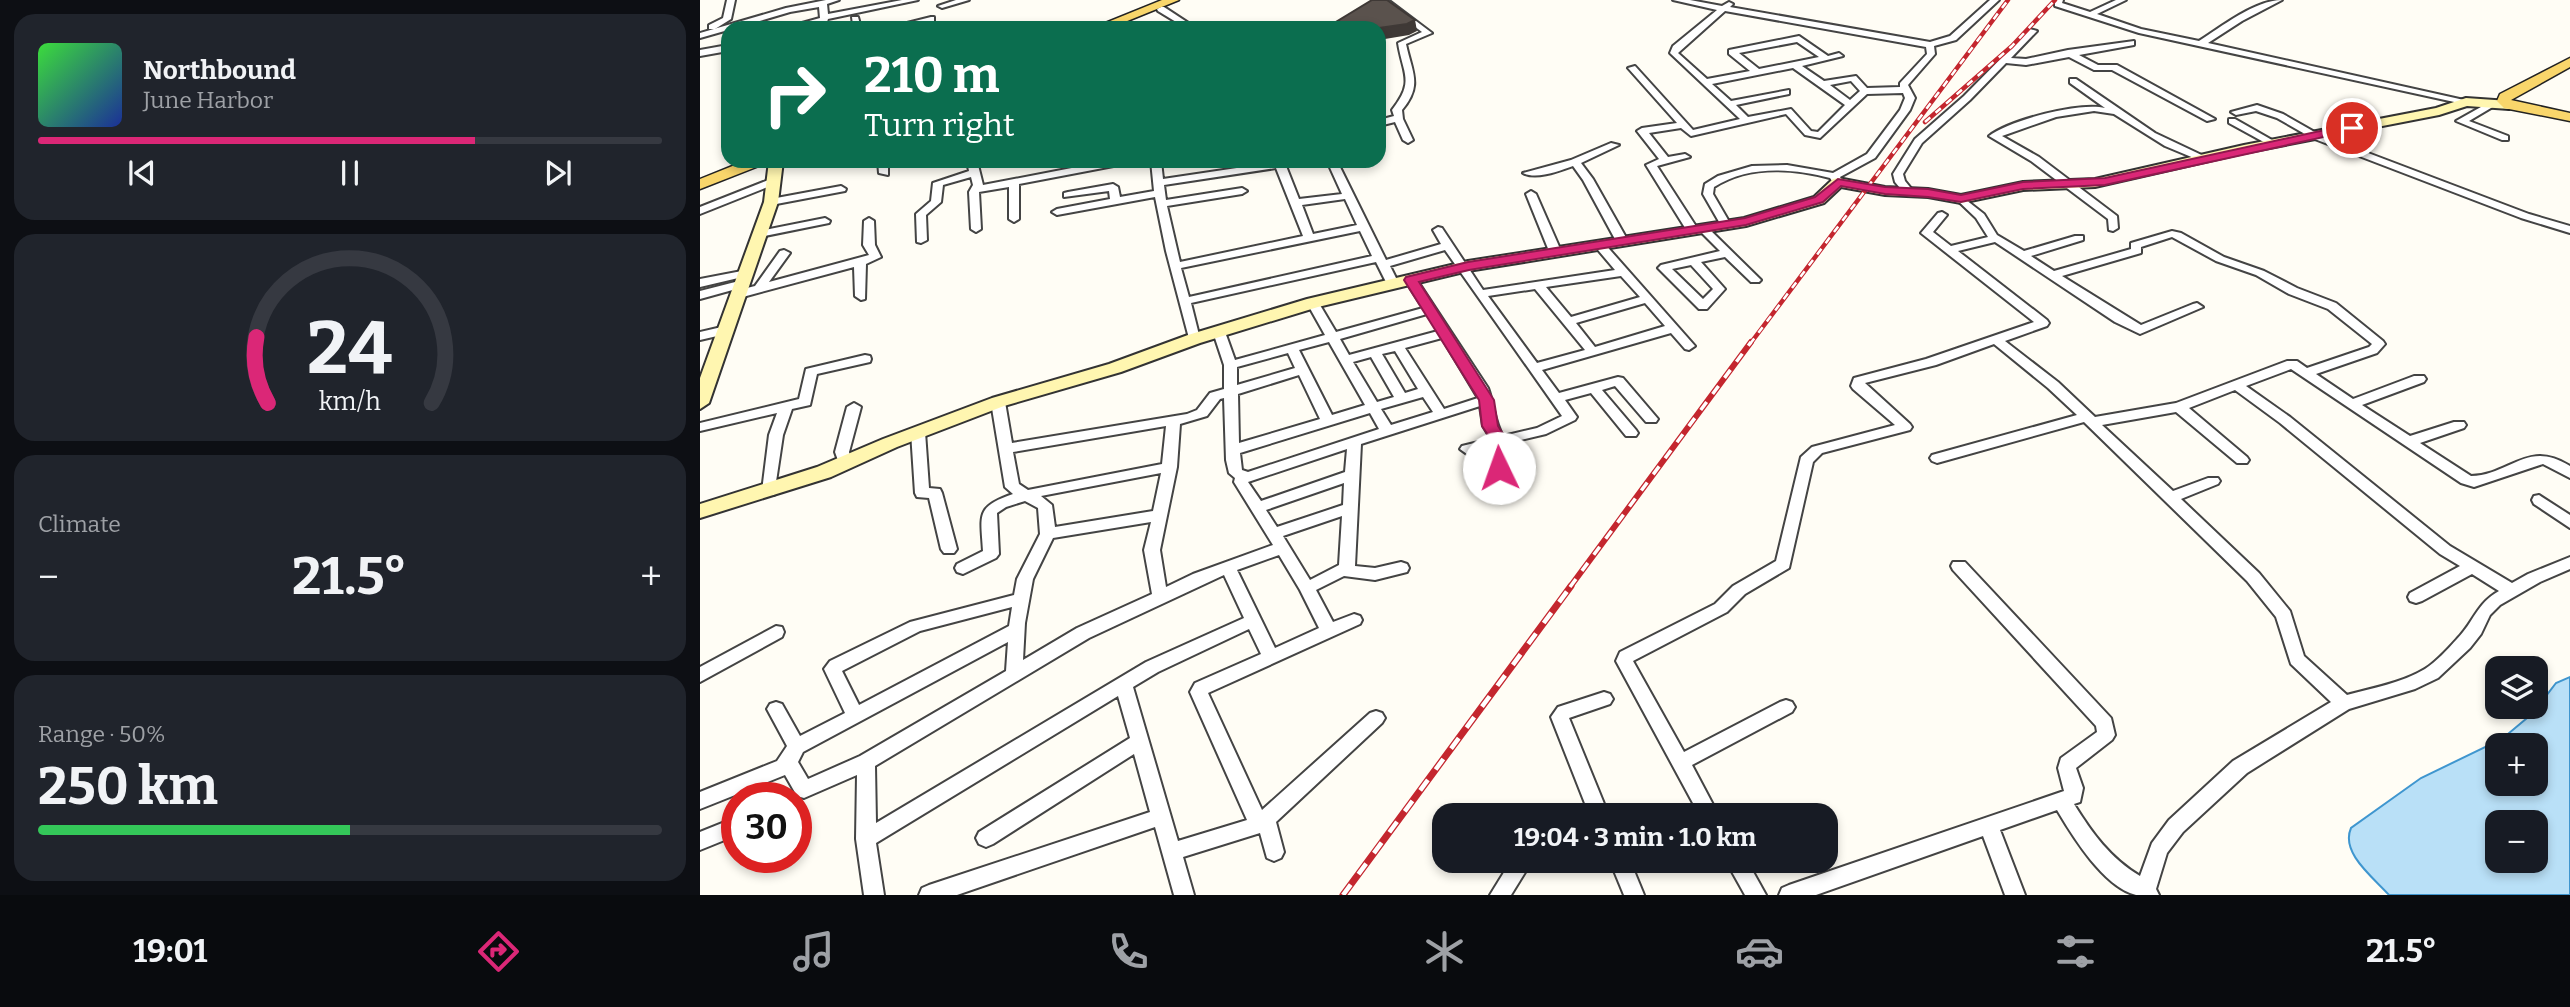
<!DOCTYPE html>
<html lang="en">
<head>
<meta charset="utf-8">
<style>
	body { margin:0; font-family:Bitter,serif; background:#20242c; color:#f1f3f6; height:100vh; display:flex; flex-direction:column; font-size:26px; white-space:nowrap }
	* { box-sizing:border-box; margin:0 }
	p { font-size:23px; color:#9ea1a6 }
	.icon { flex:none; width:38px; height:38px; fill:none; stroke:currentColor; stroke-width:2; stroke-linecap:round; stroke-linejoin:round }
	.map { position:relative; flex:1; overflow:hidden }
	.panel { display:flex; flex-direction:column; gap:14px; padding:14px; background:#0d0f14; width:700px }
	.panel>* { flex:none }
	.guide { position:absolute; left:21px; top:21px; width:665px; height:147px; border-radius:21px; box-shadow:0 4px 10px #0003; background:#0b6e4f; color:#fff; overflow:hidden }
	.tools { position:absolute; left:1785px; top:656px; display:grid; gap:14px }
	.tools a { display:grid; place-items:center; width:63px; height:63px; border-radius:14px; background:#171b24; box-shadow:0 4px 10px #0003; font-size:35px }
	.speed { position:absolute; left:21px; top:782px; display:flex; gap:14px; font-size:35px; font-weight:700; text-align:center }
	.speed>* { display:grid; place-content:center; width:91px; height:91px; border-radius:50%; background:#171b24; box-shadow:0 4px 10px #0003; line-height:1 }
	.speed .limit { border:10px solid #d22; background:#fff; color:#111 }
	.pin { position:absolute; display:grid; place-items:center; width:60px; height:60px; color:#fff; margin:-30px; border:4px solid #fff; border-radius:50%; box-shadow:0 2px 7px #0007 }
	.me { position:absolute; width:77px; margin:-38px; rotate:357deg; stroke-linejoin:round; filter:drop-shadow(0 0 5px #0008) }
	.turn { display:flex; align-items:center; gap:24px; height:147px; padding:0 28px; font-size:32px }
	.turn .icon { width:91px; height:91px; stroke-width:2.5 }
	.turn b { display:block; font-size:49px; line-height:60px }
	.big { font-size:52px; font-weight:700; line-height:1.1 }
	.panel .tile { flex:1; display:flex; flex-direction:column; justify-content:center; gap:10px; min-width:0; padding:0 24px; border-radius:21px; background:#20242c }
	.panel .dial { align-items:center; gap:0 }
	.dial svg { height:182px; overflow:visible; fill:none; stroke:#363941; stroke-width:7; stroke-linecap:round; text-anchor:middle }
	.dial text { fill:#f1f3f6; stroke:none }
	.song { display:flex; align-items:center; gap:21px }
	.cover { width:84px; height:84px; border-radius:10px; background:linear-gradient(135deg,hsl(120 70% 55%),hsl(230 70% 35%)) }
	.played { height:7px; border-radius:4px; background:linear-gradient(90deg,#db2777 70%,#363941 70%) }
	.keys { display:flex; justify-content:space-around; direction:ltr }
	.heat { display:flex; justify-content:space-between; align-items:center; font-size:38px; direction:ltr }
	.charge { height:10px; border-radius:5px; background:linear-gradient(90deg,#34c759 50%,#363941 0) }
	.trip { position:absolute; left:732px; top:803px; width:406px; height:70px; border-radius:21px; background:#171b24; box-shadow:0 4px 10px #0003; font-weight:700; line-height:70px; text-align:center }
	.tab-bar { display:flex; height:112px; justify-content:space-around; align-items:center; background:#090b0e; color:#9ea1a6 }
	.tab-bar .icon { width:49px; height:49px }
	.tab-bar .selected { color:#db2777 }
	.tab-bar b { font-size:32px; color:#f1f3f6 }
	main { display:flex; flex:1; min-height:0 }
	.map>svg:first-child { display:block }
	.water { fill:#b9e0f7; stroke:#3f96cf; stroke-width:2; fill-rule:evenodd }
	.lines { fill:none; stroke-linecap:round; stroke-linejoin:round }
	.street-casing { stroke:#444; stroke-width:4 }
	.secondary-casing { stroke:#333; stroke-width:4 }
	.primary-casing { stroke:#222; stroke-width:3 }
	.street { fill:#fff; fill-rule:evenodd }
	.secondary { fill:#fff6b0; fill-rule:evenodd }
	.primary { fill:#f9d66b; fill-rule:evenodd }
	.rail-far2-casing { stroke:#c4262e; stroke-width:4.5 }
	.rail-far1-casing { stroke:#c4262e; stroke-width:6 }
	.rail-casing { stroke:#c4262e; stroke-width:7 }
	.rail-far2 { stroke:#fff; stroke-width:2.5; stroke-dasharray:7; stroke-linecap:butt }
	.rail-far1 { stroke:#fff; stroke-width:3.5; stroke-dasharray:10; stroke-linecap:butt }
	.rail { stroke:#fff; stroke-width:4.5; stroke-dasharray:13; stroke-linecap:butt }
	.shaded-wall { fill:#3f3936 }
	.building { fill:#5a524d; stroke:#3f3936; stroke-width:2 }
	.route { fill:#db2777; stroke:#8e194d; stroke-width:2 }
</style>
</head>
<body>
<main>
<section class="panel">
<div class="tile">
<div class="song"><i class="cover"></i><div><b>Northbound</b><p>June Harbor</p></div></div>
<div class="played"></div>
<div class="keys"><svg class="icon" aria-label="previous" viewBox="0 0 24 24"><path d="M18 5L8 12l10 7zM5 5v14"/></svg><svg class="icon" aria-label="pause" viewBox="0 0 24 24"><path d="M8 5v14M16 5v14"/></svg><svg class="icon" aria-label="next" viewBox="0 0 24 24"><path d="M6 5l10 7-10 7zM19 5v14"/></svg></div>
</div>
<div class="tile dial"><svg viewBox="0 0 100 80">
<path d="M14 69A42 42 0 1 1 86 69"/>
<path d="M14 69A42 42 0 0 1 9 40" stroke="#db2777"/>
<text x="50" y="56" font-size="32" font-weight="700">24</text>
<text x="50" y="72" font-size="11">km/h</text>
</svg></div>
<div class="tile"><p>Climate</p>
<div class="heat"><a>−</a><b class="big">21.5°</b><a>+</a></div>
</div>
<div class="tile"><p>Range · 50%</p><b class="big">250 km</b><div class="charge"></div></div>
</section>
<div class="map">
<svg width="1870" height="895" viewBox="0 0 1870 895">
	<rect width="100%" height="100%" fill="#fffdf5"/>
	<path class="water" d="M1870 677V895H1689C1674 878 1640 853 1651 828L1721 778 1802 739 1833 713 1856 683ZM1797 746H1836V784H1797ZM1797 822H1836V861H1797Z"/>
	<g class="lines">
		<defs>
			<g id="street">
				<path d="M27 0H35L31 19 15 29H9V25L23 18Z"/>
				<path d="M126 0H139L127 4 128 14 202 0H218L128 19 127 22 99 28H84L120 18 119 7 90 12 36 28H28V30L0 38V33L86 8Z"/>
				<path d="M256 0H269L242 8 238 6Z"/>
				<path d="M679 0H688L732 33 706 44C712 73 723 85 702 110L703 119 713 140 708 143 703 140 695 122 679 126V120L694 116 692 110C715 81 703 75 698 43L722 32Z"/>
				<path d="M973 0H990L1022 6 1029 2 1033 4 1030 7 1230 42 1250 36 1290 0H1299L1256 40 1234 46 1235 54 1208 85 1215 98 1210 110 1175 158 1140 177 1143 182 1142 184H1134L1130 178C1092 168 1048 165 1014 187L1013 194 1031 225 1030 227H1022L1003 194 1005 184 1018 176 1052 166 1087 165 1133 173 1167 154 1200 110 1205 98 1203 93 1167 94 1120 138 1105 135 1086 114 991 136 981 128 949 133 968 157 985 154 990 157 957 166 999 231 993 234 987 231 946 165 959 159 937 131 942 128 977 123 928 68 935 66 993 130 1040 119 970 53 973 46 1017 10ZM1025 11 1226 47 1227 54 1200 83V87L1167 88 1156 76 1124 81 1102 66 1143 56 1139 53 1128 56 1099 36 1029 50V54L1050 71 1007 79 978 53ZM1097 42 1119 57 1059 69 1039 53ZM1093 68 1145 105 1118 132 1111 131 1091 109 1048 117 1036 105 1089 94V90L1031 101 1012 84ZM1151 81 1160 91 1150 100 1130 85Z"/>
				<path d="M1355 0H1363L1362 3 1390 12 1416 0H1426L1397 14 1441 29 1499 41C1521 27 1555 0 1582 0L1542 21 1508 43 1773 102 1768 105 1439 33 1355 6Z"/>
				<path d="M461 7H464L496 28H486L458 11 457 9Z"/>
				<path d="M152 17H158L161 28H149L153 25Z"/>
				<path d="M231 17H234V21L202 28H187Z"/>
				<path d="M1330 29 1337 31 1311 58 1326 59 1368 50 1434 41V45L1379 55 1398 65H1417L1515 119 1507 121 1412 70H1394L1369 57 1326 65 1306 63 1270 100 1222 143 1203 174 1205 181 1214 192 1213 194H1205L1195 182 1193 174 1215 139 1264 96Z"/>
				<path d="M28 45V51L0 56V50Z"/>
				<path d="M1370 79H1376L1455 133 1510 159 1501 161 1465 146 1414 114 1394 111 1356 117 1302 136 1339 157 1417 216 1418 228 1413 231 1409 230 1408 219 1331 161 1289 136C1310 120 1379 102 1405 108L1370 83Z"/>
				<path d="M1788 103 1796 105 1769 121 1808 136V140H1802L1756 121Z"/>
				<path d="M1557 105 1583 114 1618 134 1829 214 1870 226V233L1821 218 1612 138 1577 118 1556 111 1536 115 1531 112Z"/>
				<path d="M1529 119H1535L1579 144 1571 146 1529 123Z"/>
				<path d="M911 143 919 145 881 163 893 179 928 241 922 244 916 241 883 180 873 166C859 171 836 180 823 173L871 160Z"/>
				<path d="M178 161H188V175L179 173Z"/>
				<path d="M267 161H277L283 185 408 161H429L424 164 319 184V219L314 222 309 219V187L279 192 281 229 276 232 271 229 269 192 273 185 271 177 243 185 241 202 226 215 227 240 221 243 217 242 216 214 231 201 233 183 269 171Z"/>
				<path d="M451 161H461L463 179 584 161 599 199 642 194 627 161H637L686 260 741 244 733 230 738 227 742 228 783 290 915 270 893 244 899 241 903 242 995 346 989 350 985 349 971 333 842 370 859 393 918 377 923 378 958 419 956 422H946L915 386 902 390 936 430 938 433 936 436H926L891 393 865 400 877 417 875 420 846 434 808 443 807 473 824 489 822 493H812L793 474 796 446 767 454 760 449 762 446 791 439 783 426 780 406 661 444 655 566 675 568 701 562 707 564 709 568 707 572 675 580 644 576 616 590 633 622 654 614 660 616 662 620 660 624 508 693 562 810 670 713 676 711 682 713 685 718 682 723 576 822 584 852 581 858 574 861 567 858 560 833 483 857 494 895H474L455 827 257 895H219L222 888 229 885 450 812 434 754 293 844 286 847 279 844 276 838 279 832 430 738 418 696 176 843 184 895H164L156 839 157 775 104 798 97 796 85 775 0 809V792L77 761 87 746 67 709 70 704 76 702 82 704 100 736 145 713 124 669 130 661 210 622 314 595 317 579 340 534 338 508 325 501 306 507 297 513 299 554 296 558 263 574 257 572 255 568 257 564 283 551C281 515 275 507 313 494L305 487 291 402 293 399 298 398 305 402 312 443 487 414 497 410 510 393 524 389V365L513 332 515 329 519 328 525 332 535 360 625 335 607 303 609 300H617L636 332 723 308 705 280 711 276 717 280 788 388C794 404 794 421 803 436L837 428 862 416 745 250 690 266 699 284 693 288 687 284 676 262 491 303 500 339 498 342H490L466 251 455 197 357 215 352 212 357 209 410 199 409 191 364 197V193L368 192 413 184 418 187 420 197 454 191ZM576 168 603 236 480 262 467 206 542 194 547 191 542 188 466 200 464 185ZM645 199 657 225 613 234 602 205ZM660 231 672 256 489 297 481 268ZM921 276 940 297 871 317 846 287ZM835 289 885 350 837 363 788 296ZM945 303 965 326 895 347 876 323ZM727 314 738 331 649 355 640 339ZM742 338 778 398 744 409 705 348ZM629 342 665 405 632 415 599 350ZM695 351 718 389 705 393 682 354ZM588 353 595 368 537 385V367ZM671 357 694 397 677 402 653 362ZM599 375 620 419 539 443 538 394ZM723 397 733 412 691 425 681 409ZM524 398 526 460 529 473 535 478 534 482 573 545 493 574 466 587 460 550 477 467 480 424 507 416 520 399ZM670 413 679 429 548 472 542 470 540 453ZM466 426 462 464 328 490 319 484 313 452ZM647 449 645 472 561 501 548 482ZM461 473 453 511 355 527 352 505 341 496ZM644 483 643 505 577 527 566 510ZM642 516 639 565 610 580 583 536ZM451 522 444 550 452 594 377 628 323 660 325 623 333 579 353 538ZM579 555 600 590 619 628 575 648 537 570ZM524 575 544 618 446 662 176 823 175 766 389 638ZM312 607 309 626 159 705 142 671 220 631ZM549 629 561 654 495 683 490 692 547 820 478 841 433 687 458 672ZM308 642 306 671 160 756 108 779 98 762 103 752Z"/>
				<path d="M76 177 80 178V182L0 214V207Z"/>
				<path d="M141 186 146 189 145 191 71 205 66 202 71 199Z"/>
				<path d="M831 191 836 194 861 251 859 253H851L849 251 826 194Z"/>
				<path d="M1261 196 1284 214 1297 235 1324 251 1375 236H1383V240L1331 256 1354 271 1431 249V243L1472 231 1481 233 1524 257 1564 271 1597 288 1636 303 1683 341 1685 344 1677 353 1616 374 1653 399 1714 376H1724L1726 379 1724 382 1662 405 1710 436 1754 422H1764L1766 425 1764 428 1720 443 1771 476C1811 475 1827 439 1870 466V478L1843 464 1774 487 1761 483 1591 369 1546 386 1590 417 1750 546 1812 583 1828 574 1870 557V569L1840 582 1800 605 1790 615 1781 634 1770 648 1738 678 1715 689 1649 709 1547 773 1483 832 1467 853 1456 889 1459 895C1452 895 1443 895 1436 895 1404 887 1373 837 1357 810L1300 830 1325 895H1305L1283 836 1116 895H1079L1082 888 1089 885 1364 791 1358 768 1361 758 1397 732 1396 726 1253 570 1251 566 1253 562H1265L1411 718 1415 735 1412 740 1376 768 1383 788 1380 802 1374 804C1392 833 1410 858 1440 876L1452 843 1469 820 1533 761 1631 702 1591 664 1576 617 1547 581 1384 422 1237 463 1232 461 1230 458 1232 455 1377 415 1348 388 1294 344 1236 365 1165 383 1210 424 1212 427 1210 430 1122 453 1113 462 1089 568 1045 594 1027 612 933 661 984 752 1080 702 1086 700 1092 702 1095 707 1092 712 992 765 1019 816H1000L916 661 920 652 1015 604 1033 586 1076 561 1101 457 1112 447 1195 425 1153 389 1151 386 1154 378 1226 359 1334 322 1221 233 1238 213 1242 212 1247 215 1233 232 1251 246 1288 237 1276 218 1256 199ZM1472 237 1516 261 1556 275 1589 294 1628 309 1672 344 1669 347 1607 368 1597 361H1587L1476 403 1395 417 1358 382 1305 341 1347 326 1349 323 1347 320 1258 251 1295 242 1415 322 1440 334 1503 307 1497 303 1493 304 1441 325 1362 276 1441 253V247ZM1535 390 1580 423 1740 554 1760 566 1710 593 1708 597 1710 601 1716 603 1722 601 1772 574 1799 591C1776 604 1774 622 1757 639 1748 649 1736 662 1725 669 1702 683 1672 688 1647 695L1604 656 1590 611 1559 573 1481 499 1518 484 1520 481 1518 478H1508L1473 491 1402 425 1476 412 1537 463H1547L1549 460 1547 457 1489 408Z"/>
				<path d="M125 218 130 221 129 223 60 237 54 234 60 231Z"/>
				<path d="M169 218 174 221 175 245 181 257 166 264 165 299 161 300 155 296 154 267 39 298 33 294 35 291 55 286 80 251 84 250 90 253 69 282 169 255 163 245 164 221Z"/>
				<path d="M1003 226 1007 227 1061 280 1059 282H1051L1025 257 1001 262 1025 289 1007 309H999L958 268 961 265 1020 251 998 229ZM991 265 1013 289 1003 299 972 269Z"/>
				<path d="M47 270 51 271V275L0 287V279Z"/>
				<path d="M43 280 49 284 47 286 0 299V291Z"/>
				<path d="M26 326 32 330 30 333 0 340V332Z"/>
				<path d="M165 355 170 356 171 359 170 362 117 374 110 405 92 409 83 435 74 495H64L62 491 69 435 77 413 0 431V423L99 399 106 369Z"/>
				<path d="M154 403 161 407 149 452 152 463 145 468 140 466 135 452 147 407Z"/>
				<path d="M218 428 225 432 229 488 240 489 242 493 257 549 254 553H244L241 549 229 498 217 497 215 493 211 432Z"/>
				<path d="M1839 495 1870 515V528L1834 504 1832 500 1834 496Z"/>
				<path d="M76 626 82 627 84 632 82 637 0 682V667Z"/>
				<path d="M904 692 910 694 913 699 910 704 869 718 909 816H890L851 717 858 707Z"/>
				<path d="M37 817V835L0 850V832Z"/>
				<path d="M811 861H832L811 895H790Z"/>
				<path d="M910 861H930L944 895H924Z"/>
				<path d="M1026 861H1047L1066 895H1045Z"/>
			</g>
			<g id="secondary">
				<path d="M1766 98 1809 101 1815 105 1809 109 1767 106 1739 115 1544 153 1395 187 1323 190 1261 203 1228 197 1185 195 1141 187 1124 203 1046 226 768 271 618 307 500 343 421 372 304 406 197 447 131 477 0 518V504L117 467 183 439 292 398 409 364 488 335 607 299 768 261 1044 218 1114 197 1133 179 1138 178 1185 187 1228 189 1261 195 1323 182 1395 179 1544 145 1736 108Z"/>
				<path d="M69 161H83L78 202 9 403 0 409V378L64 202Z"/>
			</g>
			<g id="primary">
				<path d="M462 0H479L410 28H393Z"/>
				<path d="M1870 58V67L1811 100 1870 113V121L1804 108 1797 101 1800 94Z"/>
				<path d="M45 161H67L64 164 0 189V179Z"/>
			</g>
		</defs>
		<use href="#street" class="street-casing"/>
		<use href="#secondary" class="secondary-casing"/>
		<use href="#primary" class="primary-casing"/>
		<use href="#street" class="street"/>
		<use href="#secondary" class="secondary"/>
		<use href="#primary" class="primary"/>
		<defs>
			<g id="rail-far2">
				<path d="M1225 122 1312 46 1355 0"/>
				<path d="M1050 344 1308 0"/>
			</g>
			<path id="rail-far1" d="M870 587 1051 342"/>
			<path id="rail" d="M643 895 871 586"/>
		</defs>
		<use href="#rail-far2" class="rail-far2-casing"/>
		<use href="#rail-far1" class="rail-far1-casing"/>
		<use href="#rail" class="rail-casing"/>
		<use href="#rail-far2" class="rail-far2"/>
		<use href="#rail-far1" class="rail-far1"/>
		<use href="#rail" class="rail"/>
	</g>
	<path class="shaded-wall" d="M715 20 717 31 709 35 679 40V28Z"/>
	<path class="building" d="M672 0H687L715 20 707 24 679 28H626Z"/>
	<path class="route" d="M1652 124 1657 128 1656 130 1405 185 1323 189 1261 202 1228 197 1185 194 1141 186 1123 202 1046 225 769 270 719 282 794 400 798 426 811 446 807 468 799 474 791 468 795 446 782 426 779 400 704 280 706 277 768 262 1045 218 1115 197 1138 179 1185 187 1228 189 1261 195 1323 182 1405 178Z"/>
</svg>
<div class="tools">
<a><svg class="icon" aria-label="layers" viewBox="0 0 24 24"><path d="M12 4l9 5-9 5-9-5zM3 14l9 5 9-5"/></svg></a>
<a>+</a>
<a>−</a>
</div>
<div class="speed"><div class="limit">30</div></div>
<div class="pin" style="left:1652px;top:128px;background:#d93025"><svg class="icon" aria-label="arrive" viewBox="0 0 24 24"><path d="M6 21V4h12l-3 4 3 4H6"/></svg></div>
<svg class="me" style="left:799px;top:468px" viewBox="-20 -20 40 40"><circle r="19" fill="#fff"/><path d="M0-13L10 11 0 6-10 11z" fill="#db2777"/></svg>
<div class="trip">19:04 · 3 min · 1.0 km</div>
<div class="guide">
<div class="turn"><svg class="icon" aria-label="right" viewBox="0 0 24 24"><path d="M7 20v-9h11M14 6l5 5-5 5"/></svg><div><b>210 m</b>Turn right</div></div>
</div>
</div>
</main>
<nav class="tab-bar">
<b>19:01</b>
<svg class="icon selected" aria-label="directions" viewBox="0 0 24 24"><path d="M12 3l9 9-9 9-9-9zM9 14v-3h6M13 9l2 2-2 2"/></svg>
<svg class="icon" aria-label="music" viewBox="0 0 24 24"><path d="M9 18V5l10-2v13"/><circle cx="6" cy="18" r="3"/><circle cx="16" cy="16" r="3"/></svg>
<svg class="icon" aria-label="phone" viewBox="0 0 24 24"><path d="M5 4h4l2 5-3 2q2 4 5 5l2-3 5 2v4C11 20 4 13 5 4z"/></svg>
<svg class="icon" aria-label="climate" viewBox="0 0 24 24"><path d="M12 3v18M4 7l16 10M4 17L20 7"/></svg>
<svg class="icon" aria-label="car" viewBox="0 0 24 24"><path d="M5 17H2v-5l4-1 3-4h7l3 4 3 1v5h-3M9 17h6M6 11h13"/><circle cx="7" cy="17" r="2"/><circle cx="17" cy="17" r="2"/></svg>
<svg class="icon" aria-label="filters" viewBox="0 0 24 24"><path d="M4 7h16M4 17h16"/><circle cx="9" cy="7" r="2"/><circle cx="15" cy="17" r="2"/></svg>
<b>21.5°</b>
</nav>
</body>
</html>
